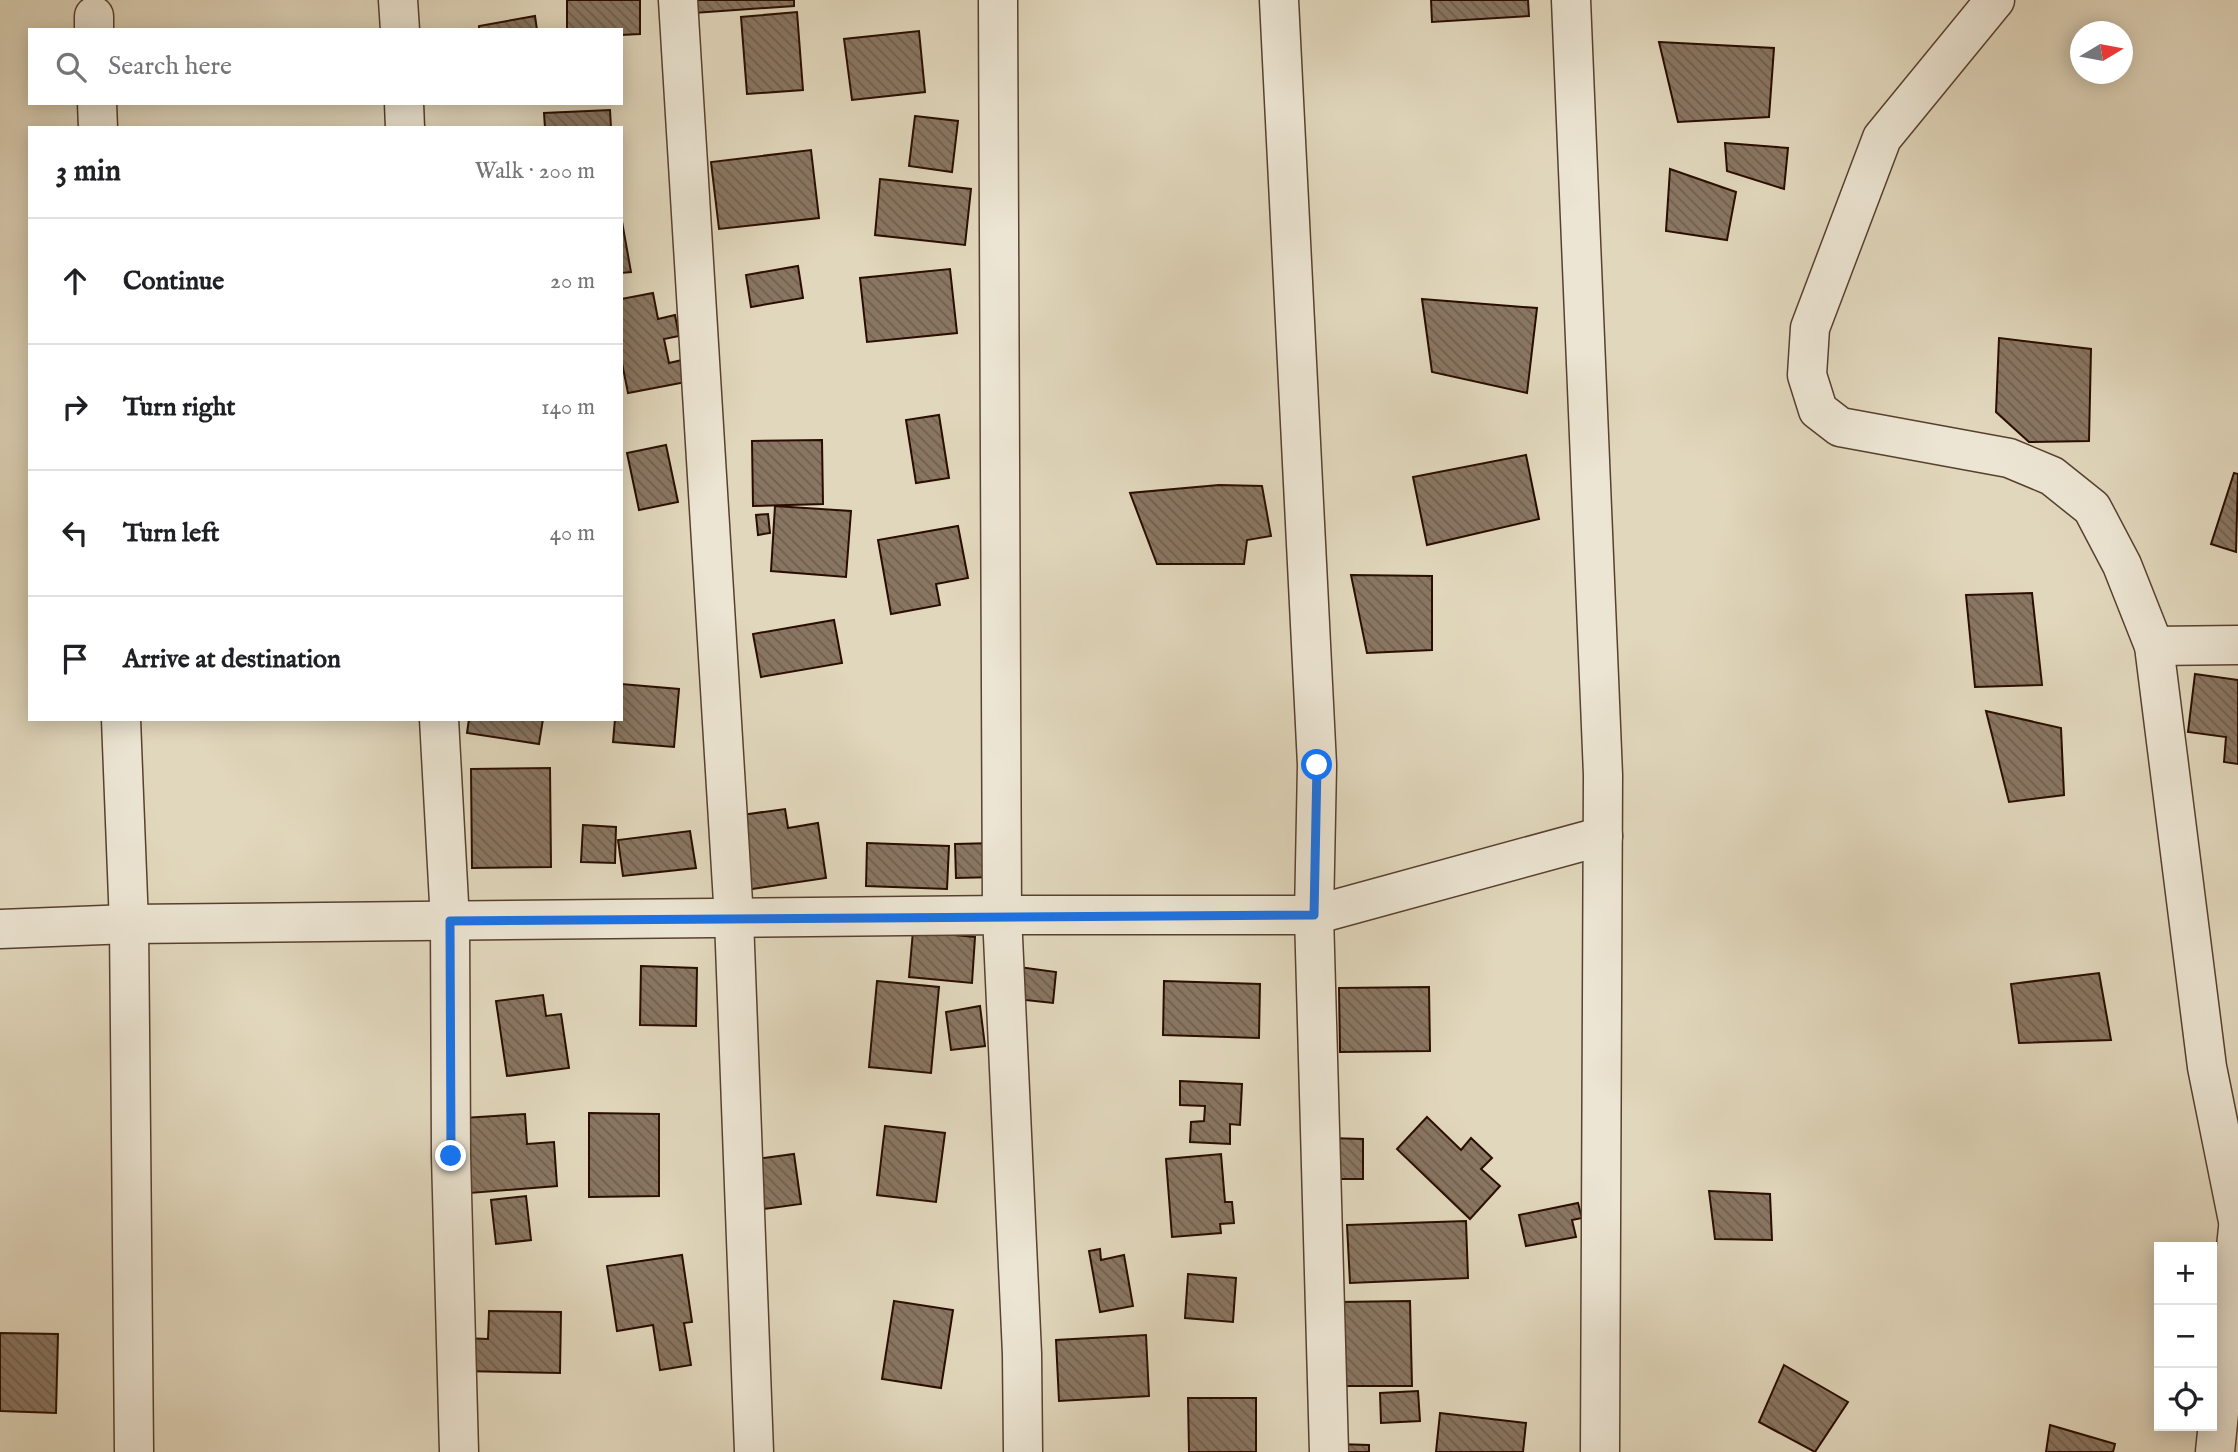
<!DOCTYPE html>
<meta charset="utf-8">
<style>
:root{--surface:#fff;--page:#f2f2f2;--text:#202124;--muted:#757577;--line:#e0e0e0}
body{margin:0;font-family:"IM FELL English",serif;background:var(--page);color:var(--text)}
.controls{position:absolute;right:21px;bottom:21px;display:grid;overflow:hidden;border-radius:0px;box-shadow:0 4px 18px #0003}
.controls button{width:63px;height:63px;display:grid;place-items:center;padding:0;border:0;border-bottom:2px solid var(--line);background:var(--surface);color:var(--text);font:35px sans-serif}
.compass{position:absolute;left:2070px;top:21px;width:63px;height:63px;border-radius:50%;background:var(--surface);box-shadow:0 4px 18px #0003;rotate:80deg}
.stop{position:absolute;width:21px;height:21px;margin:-16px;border:5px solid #1a73e8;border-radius:50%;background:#fff}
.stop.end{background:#1a73e8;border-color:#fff;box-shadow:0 2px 7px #0008}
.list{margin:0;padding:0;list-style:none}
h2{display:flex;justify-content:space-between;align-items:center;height:91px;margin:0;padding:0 28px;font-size:30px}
h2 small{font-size:23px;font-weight:400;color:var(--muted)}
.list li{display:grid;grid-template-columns:46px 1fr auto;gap:21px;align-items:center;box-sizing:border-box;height:126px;padding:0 28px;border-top:2px solid var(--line)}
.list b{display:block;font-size:26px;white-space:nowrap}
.list em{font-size:23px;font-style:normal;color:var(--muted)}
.icon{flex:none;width:38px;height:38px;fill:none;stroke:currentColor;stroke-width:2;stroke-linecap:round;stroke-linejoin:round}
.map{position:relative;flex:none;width:2238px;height:1452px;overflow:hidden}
.search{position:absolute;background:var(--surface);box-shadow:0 4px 18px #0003;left:28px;top:28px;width:595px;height:77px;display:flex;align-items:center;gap:18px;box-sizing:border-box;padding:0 24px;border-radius:0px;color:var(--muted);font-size:26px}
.panel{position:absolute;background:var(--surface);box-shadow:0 4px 18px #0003;left:28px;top:126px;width:595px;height:595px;border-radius:0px}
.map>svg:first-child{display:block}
.building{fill:url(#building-back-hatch);stroke:#2a0d00;stroke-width:2}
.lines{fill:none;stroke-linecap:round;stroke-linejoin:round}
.minor-casing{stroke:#58402f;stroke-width:41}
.minor{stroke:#ece5d3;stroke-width:38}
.route{stroke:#1a73e8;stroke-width:9}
</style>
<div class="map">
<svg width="2238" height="1452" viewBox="0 0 2238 1452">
<defs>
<pattern id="building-back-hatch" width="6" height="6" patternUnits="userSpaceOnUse" patternTransform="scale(1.75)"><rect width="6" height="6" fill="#897662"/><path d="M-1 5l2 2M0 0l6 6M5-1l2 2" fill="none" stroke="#705f4e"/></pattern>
</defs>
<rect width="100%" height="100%" fill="#e1d7bc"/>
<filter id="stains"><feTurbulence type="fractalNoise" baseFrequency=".00286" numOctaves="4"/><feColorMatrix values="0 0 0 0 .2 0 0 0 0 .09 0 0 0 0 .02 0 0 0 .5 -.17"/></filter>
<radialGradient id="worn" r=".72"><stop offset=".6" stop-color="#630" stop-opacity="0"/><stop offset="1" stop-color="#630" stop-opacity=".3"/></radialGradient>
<!-- building -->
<g class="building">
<path d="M567,0H640V34L621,35V30H567Z"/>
<path d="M693,0H794V6L694,13Z"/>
<path d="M1431,0H1528L1529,16L1432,22Z"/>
<path d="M797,12L803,90L747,94L741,17Z"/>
<path d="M535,16L537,30H479V26Z"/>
<path d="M919,31L925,92L852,100L844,39Z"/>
<path d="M1659,42L1774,48L1769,117L1678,122Z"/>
<path d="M610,110L611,128H545L544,113Z"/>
<path d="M915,116L958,121L952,172L909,166Z"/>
<path d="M1725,143L1788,148L1784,189L1727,171Z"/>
<path d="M811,150L819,218L719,229L711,162Z"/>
<path d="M1670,169L1736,192L1727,240L1666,231Z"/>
<path d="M880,179L971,189L965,245L875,235Z"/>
<path d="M621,216L631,272L621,273Z"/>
<path d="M798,266L803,298L751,307L746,275Z"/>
<path d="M950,269L957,333L867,342L860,278Z"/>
<path d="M653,293L658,319L675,315L679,336L664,339L669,363L682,360L686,382L628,393L621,358V299Z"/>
<path d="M1422,299L1537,308L1527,393L1432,372Z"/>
<path d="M1999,338L2091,349L2089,441L2029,442L1996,412Z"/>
<path d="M939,415L949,478L916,483L906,420Z"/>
<path d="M822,440L823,504L753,506L752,441Z"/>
<path d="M666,445L678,502L639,510L627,453Z"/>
<path d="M1526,455L1539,519L1427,545L1413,477Z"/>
<path d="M2234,473L2238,474L2236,552L2211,544Z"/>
<path d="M1219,485L1262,486L1271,536L1247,540L1244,564H1157L1130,493Z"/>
<path d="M775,506L851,511L846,577L771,571Z"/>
<path d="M768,514L770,533L758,535L756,515Z"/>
<path d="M958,526L968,578L936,584L940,605L891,614L878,540Z"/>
<path d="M1351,575L1432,576V650L1367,653Z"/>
<path d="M2032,593L2042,685L1975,687L1966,595Z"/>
<path d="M834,620L842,663L761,677L753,634Z"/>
<path d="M2195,674L2238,680V764L2224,762L2226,737L2188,732Z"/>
<path d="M621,684L679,689L674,747L613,742L615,719H621Z"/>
<path d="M1986,711L2061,728L2064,795L2009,802Z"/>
<path d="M469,719H543L539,744L467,733Z"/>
<path d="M550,768L551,867L472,868L471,769Z"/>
<path d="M785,809L788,828L818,823L826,878L745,890L734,816Z"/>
<path d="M583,825L616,827L615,863L581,862Z"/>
<path d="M690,831L696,868L623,876L618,840Z"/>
<path d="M867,843L949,846L947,889L866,886Z"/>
<path d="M995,843L996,877L956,878L955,844Z"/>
<path d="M913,931L975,937L972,983L909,977Z"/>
<path d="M641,966L697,968L696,1026L640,1025Z"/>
<path d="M1019,967L1056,972L1053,1003L1016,999Z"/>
<path d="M2099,973L2111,1040L2019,1043L2011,984Z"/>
<path d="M877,981L939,987L931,1073L869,1067Z"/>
<path d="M1164,981L1260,984L1259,1038L1163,1035Z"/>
<path d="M1429,987L1430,1051L1340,1052L1339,988Z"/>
<path d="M543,995L546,1016L561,1014L569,1068L507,1076L496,1001Z"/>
<path d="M980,1006L985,1046L951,1050L946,1012Z"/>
<path d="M1180,1081L1242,1084L1240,1125L1230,1124V1144L1190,1142L1191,1122L1204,1121L1205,1106L1180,1105Z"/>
<path d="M589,1113L659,1114V1196L589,1197Z"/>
<path d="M525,1114L527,1144L554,1142L557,1186L470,1193L464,1118Z"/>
<path d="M1427,1117L1461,1150L1471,1138L1492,1158L1481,1169L1500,1186L1470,1219L1397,1149Z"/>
<path d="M885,1126L945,1133L936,1202L877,1195Z"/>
<path d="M1329,1138L1363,1139V1179H1329Z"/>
<path d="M794,1154L801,1204L757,1210L750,1160Z"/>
<path d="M1221,1154L1225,1202H1232L1234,1223L1220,1224L1221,1233L1172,1237L1166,1159Z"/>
<path d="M1709,1191L1770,1194L1772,1240L1715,1239Z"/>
<path d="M526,1196L531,1240L496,1244L491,1200Z"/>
<path d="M1578,1203L1582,1218L1572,1220L1576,1237L1526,1246L1519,1215Z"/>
<path d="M1466,1221L1468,1278L1350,1283L1347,1225Z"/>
<path d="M1100,1249L1101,1260L1124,1255L1133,1306L1100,1312L1089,1251Z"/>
<path d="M682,1255L692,1322L684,1323L691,1365L660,1370L653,1325L617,1331L607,1266Z"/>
<path d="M1188,1274L1236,1278L1233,1322L1185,1318Z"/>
<path d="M894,1301L953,1310L941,1388L882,1379Z"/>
<path d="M1410,1301L1412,1386H1339L1337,1302Z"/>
<path d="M489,1311L561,1312L560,1373L462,1371L463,1338L488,1339Z"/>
<path d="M0,1333L58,1334L56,1413L0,1411Z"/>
<path d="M1146,1335L1149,1396L1059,1401L1056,1340Z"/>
<path d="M1784,1365L1848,1402L1815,1452L1759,1422Z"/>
<path d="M1418,1391L1420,1421L1381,1423L1380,1393Z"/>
<path d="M1188,1398H1256V1452H1189Z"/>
<path d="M1440,1413L1526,1423L1523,1452H1436Z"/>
<path d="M2050,1425L2115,1444L2113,1452H2046Z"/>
<path d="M1337,1444L1369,1445V1452H1337Z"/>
</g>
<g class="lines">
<!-- minor casing -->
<g class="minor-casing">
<g id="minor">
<path d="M398,0L400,30"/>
<path d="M678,0L734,919L754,1452"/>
<path d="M998,0L1002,915L1022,1354L1023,1452"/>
<path d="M1279,0L1317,765L1314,915L1329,1452"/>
<path d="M1571,0L1603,775L1600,1452"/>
<path d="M1995,0L1882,138L1810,328L1807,375L1818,410L1840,427L2009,458L2052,476L2092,508L2122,565L2154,646L2207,1067L2238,1221"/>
<path d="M94,16V30"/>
<path d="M97,103L98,128"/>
<path d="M404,103L405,128"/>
<path d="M2154,646L2238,645"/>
<path d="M121,719L129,924L134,1452"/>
<path d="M439,719L450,921L451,1156L459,1452"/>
<path d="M0,929L129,924L1002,915H1314L1603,836"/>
<path d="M2215,1452L2238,1228"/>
</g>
</g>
<!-- minor -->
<use href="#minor" class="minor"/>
</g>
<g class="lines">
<!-- route -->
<path class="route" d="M451,1156L450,921L1314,915L1317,765"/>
</g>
<rect width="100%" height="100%" filter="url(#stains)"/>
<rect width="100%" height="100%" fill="url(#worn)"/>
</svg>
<div class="controls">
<button>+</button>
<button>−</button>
<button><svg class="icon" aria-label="locate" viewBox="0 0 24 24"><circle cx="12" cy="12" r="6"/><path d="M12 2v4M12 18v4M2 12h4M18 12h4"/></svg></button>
</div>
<svg class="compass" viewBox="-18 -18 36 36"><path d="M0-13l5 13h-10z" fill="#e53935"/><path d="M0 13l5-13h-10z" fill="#757577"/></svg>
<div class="stop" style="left:1317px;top:765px"></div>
<div class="stop end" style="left:451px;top:1156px"></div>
<div class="search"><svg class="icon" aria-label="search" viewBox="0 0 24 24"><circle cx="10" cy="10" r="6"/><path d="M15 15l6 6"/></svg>Search here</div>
<section class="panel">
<h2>3 min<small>Walk · 200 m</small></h2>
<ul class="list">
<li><svg class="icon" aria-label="ahead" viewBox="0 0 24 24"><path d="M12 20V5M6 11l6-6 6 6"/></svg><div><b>Continue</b></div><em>20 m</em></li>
<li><svg class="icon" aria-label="right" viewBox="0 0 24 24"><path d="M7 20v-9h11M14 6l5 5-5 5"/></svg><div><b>Turn right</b></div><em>140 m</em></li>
<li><svg class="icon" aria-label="left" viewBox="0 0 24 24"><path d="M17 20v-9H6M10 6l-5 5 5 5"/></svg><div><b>Turn left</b></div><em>40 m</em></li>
<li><svg class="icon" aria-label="arrive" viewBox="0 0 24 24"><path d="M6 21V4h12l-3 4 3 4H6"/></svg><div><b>Arrive at destination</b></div></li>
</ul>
</section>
</div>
